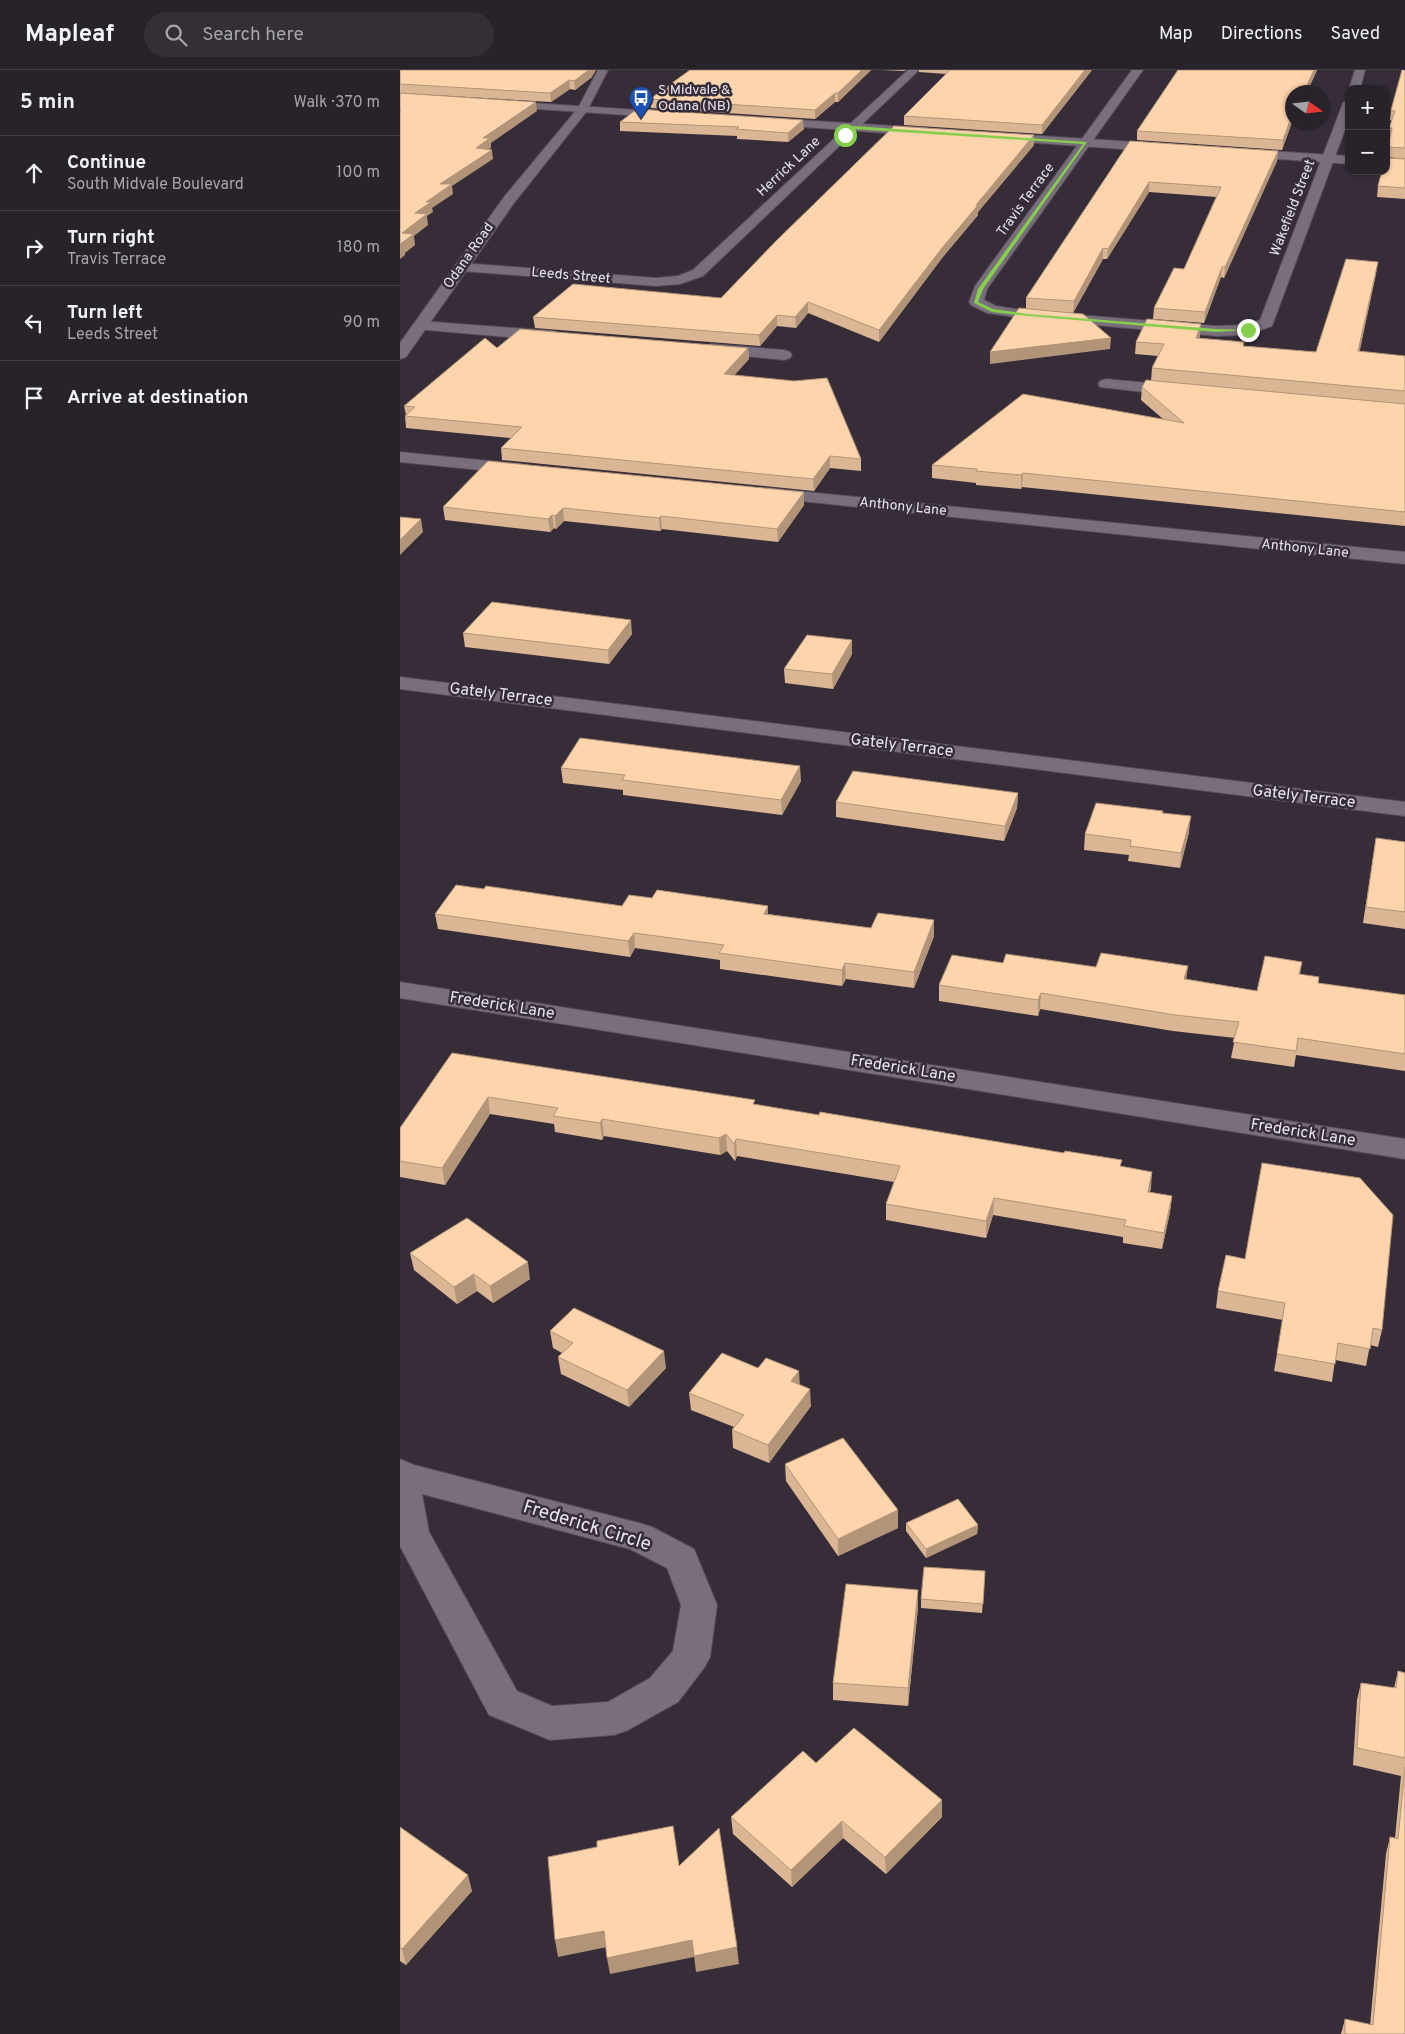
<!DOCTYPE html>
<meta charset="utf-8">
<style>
:root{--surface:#28222b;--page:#342f37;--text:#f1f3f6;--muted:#a5a4a9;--line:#443f47}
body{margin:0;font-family:Overpass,sans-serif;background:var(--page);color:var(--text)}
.controls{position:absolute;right:15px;top:15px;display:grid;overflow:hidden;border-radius:10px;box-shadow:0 1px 4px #0004}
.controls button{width:45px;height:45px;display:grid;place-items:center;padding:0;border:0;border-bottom:1px solid var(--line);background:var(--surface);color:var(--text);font:25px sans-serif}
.compass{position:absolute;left:885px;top:15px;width:45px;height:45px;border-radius:50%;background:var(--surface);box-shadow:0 1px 4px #0004;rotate:104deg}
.stop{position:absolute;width:15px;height:15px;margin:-11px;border:4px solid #85cf4d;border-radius:50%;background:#fff}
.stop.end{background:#85cf4d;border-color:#fff;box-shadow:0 1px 5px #0008}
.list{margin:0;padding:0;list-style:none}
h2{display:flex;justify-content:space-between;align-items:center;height:65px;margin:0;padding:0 20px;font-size:21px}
h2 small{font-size:16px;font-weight:400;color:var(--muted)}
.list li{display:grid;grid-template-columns:32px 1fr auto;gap:15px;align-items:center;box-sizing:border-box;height:75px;padding:0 20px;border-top:1px solid var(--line)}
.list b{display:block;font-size:19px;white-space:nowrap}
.list p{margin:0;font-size:16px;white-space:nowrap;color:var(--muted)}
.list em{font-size:16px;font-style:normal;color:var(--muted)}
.icon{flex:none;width:28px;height:28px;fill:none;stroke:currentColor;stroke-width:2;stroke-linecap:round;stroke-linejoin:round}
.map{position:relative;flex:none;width:1005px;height:1964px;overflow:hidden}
header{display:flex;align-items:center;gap:30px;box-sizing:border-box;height:70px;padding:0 25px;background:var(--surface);border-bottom:1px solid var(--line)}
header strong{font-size:24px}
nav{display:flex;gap:28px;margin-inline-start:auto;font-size:18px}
.search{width:350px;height:45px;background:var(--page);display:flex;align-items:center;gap:12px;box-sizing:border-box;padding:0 18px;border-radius:28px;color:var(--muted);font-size:19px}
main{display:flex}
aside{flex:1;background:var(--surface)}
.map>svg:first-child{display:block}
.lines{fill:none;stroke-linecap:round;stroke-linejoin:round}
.minor-casing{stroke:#534b55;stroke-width:2}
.tertiary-casing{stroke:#534b55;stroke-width:2}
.secondary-casing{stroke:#534b55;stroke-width:2}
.minor{fill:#796e7c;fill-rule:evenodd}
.tertiary{fill:#796e7c;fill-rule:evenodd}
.secondary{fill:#796e7c;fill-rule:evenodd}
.wall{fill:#dab694}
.shaded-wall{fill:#b29478}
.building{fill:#fed4ac;stroke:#b29478}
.route{fill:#85cf4d}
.labels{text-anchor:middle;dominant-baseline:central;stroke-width:5;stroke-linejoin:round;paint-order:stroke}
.far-poi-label{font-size:14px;fill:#ebe5ed;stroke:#362d39;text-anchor:start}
.far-street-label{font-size:14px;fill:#ebe5ed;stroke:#362d39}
.street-label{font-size:16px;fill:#ebe5ed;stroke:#362d39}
.near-street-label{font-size:19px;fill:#ebe5ed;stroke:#362d39}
</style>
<header>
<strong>Mapleaf</strong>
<div class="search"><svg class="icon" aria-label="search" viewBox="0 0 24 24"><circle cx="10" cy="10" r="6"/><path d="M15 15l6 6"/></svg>Search here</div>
<nav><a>Map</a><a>Directions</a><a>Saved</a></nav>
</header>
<main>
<aside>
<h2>5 min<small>Walk · 370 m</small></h2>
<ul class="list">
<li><svg class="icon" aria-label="ahead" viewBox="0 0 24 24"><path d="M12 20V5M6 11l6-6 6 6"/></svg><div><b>Continue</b><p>South Midvale Boulevard</p></div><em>100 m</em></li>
<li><svg class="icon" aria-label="right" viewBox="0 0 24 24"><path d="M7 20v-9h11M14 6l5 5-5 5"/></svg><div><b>Turn right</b><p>Travis Terrace</p></div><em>180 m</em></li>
<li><svg class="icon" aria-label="left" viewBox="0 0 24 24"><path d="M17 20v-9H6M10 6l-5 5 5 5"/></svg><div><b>Turn left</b><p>Leeds Street</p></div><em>90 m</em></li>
<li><svg class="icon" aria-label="arrive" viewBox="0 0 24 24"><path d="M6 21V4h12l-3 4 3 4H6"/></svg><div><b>Arrive at destination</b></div></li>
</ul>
</aside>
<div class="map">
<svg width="1005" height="1964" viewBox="0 0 1005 1964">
<rect width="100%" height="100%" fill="#362d39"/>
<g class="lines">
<!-- minor casing -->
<g class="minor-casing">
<g id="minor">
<path d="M508,0H519L303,206L280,214L256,216L61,201L56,200L54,197L56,194L61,193L256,208L278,206L293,200Z"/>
<path d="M732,0H743L587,219L584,230L596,236L628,241L816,256L846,255L860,250L943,33L949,30V49L872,256L848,265L816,266L628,249L587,243L571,235L569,232L575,216Z"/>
<path d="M955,0H965L960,19H949Z"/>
<path d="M20,251L154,261L159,263L162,266L159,269L154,271L15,259L12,256L15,253Z"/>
<path d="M311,274L384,280L390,282L392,285L390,288L384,290L305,282L303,279L305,276Z"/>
<path d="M706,309L779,316L785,318L787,321L785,324L779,326L700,317L698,314L700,311Z"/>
<path d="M0,382L121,394L127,395L130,399L127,403L121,404L0,392Z"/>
<path d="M367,418L1005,482V494L361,427L358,423L361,419Z"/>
<path d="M0,607L1005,732V746L0,619Z"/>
<path d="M0,912L1005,1069V1089L0,928Z"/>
<path d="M0,1389L14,1395L239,1453L252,1457L294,1479L317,1535L310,1587L304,1598L278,1632L228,1660L214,1665L150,1670L89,1645L0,1476ZM22,1424L230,1479L267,1498L281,1535L273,1581L250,1608L208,1632L152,1636L117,1621L29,1462Z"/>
</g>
</g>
<!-- tertiary casing -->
<g class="tertiary-casing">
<path id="tertiary" d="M198,0H208L187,41L114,133L6,287L0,289V273L104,127L178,38Z"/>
</g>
<!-- secondary casing -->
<g class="secondary-casing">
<g id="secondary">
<path d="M99,31L270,42L276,45L270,48L95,36L93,34L95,32Z"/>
<path d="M366,48L527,58L533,62L527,66L362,54L360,52Z"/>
<path d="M598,63L764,74L770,78L764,82L594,70L592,67Z"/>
<path d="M840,79L949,86V94L836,86L834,83L836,80Z"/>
</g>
</g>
<!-- minor -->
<use href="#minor" class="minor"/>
<!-- tertiary -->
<use href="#tertiary" class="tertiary"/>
<!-- secondary -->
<use href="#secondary" class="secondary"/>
</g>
<!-- wall -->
<g class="wall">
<path d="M0,0L192,7L175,20L170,19L151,32L0,23Z"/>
<path d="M290,0H471L438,32H435L415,49L251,38L250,29Z"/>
<path d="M481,0H506L504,1Z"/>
<path d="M519,0H692L642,64L504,55V46L546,4L519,2Z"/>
<path d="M778,0H917L907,22H892V52L882,80L737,70V61Z"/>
<path d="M1005,0V89L986,87L987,88L1005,89V129L977,127L978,116L986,87L990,68H988L989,58L992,51L990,50L991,40Z"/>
<path d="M220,52L404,59L388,72L337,69V66L220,61Z"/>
<path d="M730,71L878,81L877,91L824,208L821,207L804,253L753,249L754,238L784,199L816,127L749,122L707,189H703L673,243L626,239V228Z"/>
<path d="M634,75L578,142V145L542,188L479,272L408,243L396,258L377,256L360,276L135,258L133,247L321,228Z"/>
<path d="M976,204L959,282L1005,286V456L622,417L621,419L576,415V413L532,408V395L763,349L741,330L742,317L751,311L752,298L758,286L735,284L736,272L800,266L799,268L844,272V276L916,282Z"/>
<path d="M97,278H348L349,289L334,305L461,389V401L430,398L414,421L102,390L101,378L111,368L6,358L5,346L6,345L4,336Z"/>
<path d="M404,422V435L378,472L262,459L260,461L164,451L156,459L154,458L150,462L45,450L43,437Z"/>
<path d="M63,563L232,564L209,594L65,577Z"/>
<path d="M452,584L433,619L385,613L384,599Z"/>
<path d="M161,698L401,711L382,745L223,725V720L163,713Z"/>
<path d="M618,723L617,738L604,771L436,747V732Z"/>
<path d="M763,743L789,762L780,798L728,791L729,785L684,780L685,764Z"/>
<path d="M976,768L1005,772V859L963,853Z"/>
<path d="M252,828L368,836V844L471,858L534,850V866L514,918L446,909L442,916L320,899V890L235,878L230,887L38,859L35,844L222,836Z"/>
<path d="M902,892L900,904L918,913L1005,925V1001L896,985L894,997L831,988L835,968L773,961L640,939L638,946L539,931V915L603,893L696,897L787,909L857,921Z"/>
<path d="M52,983L721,1097L751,1118L750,1122L772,1126L770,1142L762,1179L723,1173V1167L593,1145L586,1168L486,1150V1134L494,1112L337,1086L335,1091L327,1081L320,1085L204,1066L202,1070L155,1062L154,1054L90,1044L45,1115L0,1107V1058Z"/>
<path d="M10,1183L130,1209L93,1233L77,1221L57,1234L14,1200Z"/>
<path d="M845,1189L982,1260L978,1277L970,1275L966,1296L935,1290L932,1312L874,1301L883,1250L816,1238L818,1221Z"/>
<path d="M150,1261L266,1298L229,1337L161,1304L158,1287L162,1283L153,1278Z"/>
<path d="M399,1314L411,1336L369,1393L333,1378L332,1360L334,1357L291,1340L289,1323Z"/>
<path d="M385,1394L498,1458L438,1486L386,1411Z"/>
<path d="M506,1453L578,1455L577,1464L526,1488L506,1461Z"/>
<path d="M585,1501L582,1543L521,1538V1529Z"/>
<path d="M518,1520V1537L508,1636L433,1630V1613Z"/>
<path d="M998,1601L1005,1603V1964H941L945,1949L970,1955L986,1784L990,1767L995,1768L1001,1706L953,1695L957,1630L961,1613L994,1618Z"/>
<path d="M416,1693L542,1747L486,1804L443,1768L392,1817L333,1764L331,1747Z"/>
<path d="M0,1757L72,1821L6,1895L0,1891Z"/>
</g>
<!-- shaded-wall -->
<g class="shaded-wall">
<path d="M189,0H196L192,7L175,20L174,11Z"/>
<path d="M462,0H471L438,32V23Z"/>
<path d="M685,0H692L642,64V55Z"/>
<path d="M914,0H917L907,22H904Z"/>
<path d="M169,10L170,19L151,32L150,23Z"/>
<path d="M435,23V32L415,49V40Z"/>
<path d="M136,32L137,41L91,73V78L77,88L76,78L83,68Z"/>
<path d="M892,45V52L882,80L883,70Z"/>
<path d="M403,50L404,59L388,72V63Z"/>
<path d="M634,65V75L578,142V145L542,188L479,272V260L542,178L576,135Z"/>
<path d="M92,80L93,89L52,116L53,124L32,138L33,142L27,146L28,155L14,166L15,175L5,183V185L0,189V174L2,163L15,143L40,114Z"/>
<path d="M878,81L877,91L824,208L825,197Z"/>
<path d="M749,112V122L707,189L708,179Z"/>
<path d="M703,178V189L673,243L674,231Z"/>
<path d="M978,192L976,204L957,294L958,281Z"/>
<path d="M822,197L821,207L804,253L805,242Z"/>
<path d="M408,232V243L396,258L395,247Z"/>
<path d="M377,245V256L360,276L359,265Z"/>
<path d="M801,254L800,266L795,280L796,268Z"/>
<path d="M711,268L710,279L590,294V282Z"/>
<path d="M348,278L349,289L325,316L324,304Z"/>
<path d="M430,386V398L414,421L413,409Z"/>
<path d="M623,403L622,417L621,419V405Z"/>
<path d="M404,422V435L378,472L377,459Z"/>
<path d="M163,438L164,451L156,459L155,446Z"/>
<path d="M152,445L154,458L150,462L148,449Z"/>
<path d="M261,446L262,459L260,461L259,448Z"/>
<path d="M21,449L23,462L0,485V470Z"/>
<path d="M231,550L232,564L209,594L208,580Z"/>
<path d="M452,570V584L433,619L432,604Z"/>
<path d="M400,696L401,711L382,745L381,730Z"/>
<path d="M618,723L617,738L604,771L605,756Z"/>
<path d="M791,746L789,762L780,798L781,783Z"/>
<path d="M368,836V851L364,844Z"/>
<path d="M534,850V866L514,918V902Z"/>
<path d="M234,863L235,878L230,887L228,871Z"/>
<path d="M445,893L446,909L442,916V900Z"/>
<path d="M788,896L786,912L784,909Z"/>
<path d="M641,923L640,939L638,946V930Z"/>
<path d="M88,1027L90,1044L45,1115L42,1098Z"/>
<path d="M202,1049L204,1066L202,1070L200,1053Z"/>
<path d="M326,1064L327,1081L320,1085L319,1068Z"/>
<path d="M336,1069L337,1086L335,1091L334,1074Z"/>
<path d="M752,1102L751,1118L746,1138L748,1122Z"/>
<path d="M772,1126L770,1142L762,1179L764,1163Z"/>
<path d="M594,1128L593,1145L586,1168V1151Z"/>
<path d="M128,1192L130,1209L93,1233L90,1216Z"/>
<path d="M74,1204L77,1221L57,1234L54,1217Z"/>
<path d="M264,1281L266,1298L229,1337L227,1320Z"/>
<path d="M399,1301L400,1318L391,1311Z"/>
<path d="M410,1319L411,1336L369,1393L368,1375Z"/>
<path d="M498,1440V1458L438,1486V1469Z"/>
<path d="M578,1455L577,1464L526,1488V1479Z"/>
<path d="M518,1520V1537L508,1636V1618Z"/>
<path d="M542,1730V1747L486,1804L485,1787Z"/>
<path d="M442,1751L443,1768L392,1817L391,1800Z"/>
<path d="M68,1805L72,1821L6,1895L2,1879Z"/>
<path d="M204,1861L207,1877L158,1887L155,1870Z"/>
<path d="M292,1870L294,1887L210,1904L207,1888Z"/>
<path d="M337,1877L339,1894L296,1902L294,1886Z"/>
</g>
<!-- building -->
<g class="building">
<path d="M0,0H189L174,11L169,10L150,23L0,14Z"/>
<path d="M290,0H462L438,23H435L415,40L250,29Z"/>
<path d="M550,0H685L642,55L504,46Z"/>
<path d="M778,0H914L904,22H892V45L883,70L737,61Z"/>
<path d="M1002,0H1005V78L988,77L992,58H989L995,41L991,40Z"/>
<path d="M0,23L136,32L83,68H90L76,78L92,80L40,114H52L26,132H31L15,143L27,144L2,163L14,164L0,174V41L1,40H0Z"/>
<path d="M237,39L403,50L388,63L336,59L339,57L220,52Z"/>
<path d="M494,56L634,65L576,135H578L542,178L479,260L408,232L395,247L377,245L359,265L133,247L173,214L321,228L376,171Z"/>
<path d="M730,71L878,81L825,197H822L805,242L754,238L774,198L784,199L821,117L749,112L708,179L703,178L674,231L626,228Z"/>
<path d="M986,87L987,88L1005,89V118L978,116L982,101H986Z"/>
<path d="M946,189L978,192L958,281L1005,286V321L752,298L764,274L736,272L747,249L801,254L796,268L844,272L843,276L916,282Z"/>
<path d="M619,238L683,244L711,268L590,282Z"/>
<path d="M120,259L348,278L324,304L394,311L427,308L461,389L430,386L413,409L101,378L122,357L5,346L15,337L4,336L85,268L97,278Z"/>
<path d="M746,310L1005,334V442L623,403L621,405L576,401L577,399L532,395L623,324L784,353L742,317Z"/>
<path d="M88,391L404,422L377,459L261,446L259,448L163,438L155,446L152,445L148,449L43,437Z"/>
<path d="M0,447L21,449L0,470Z"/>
<path d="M92,532L231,550L208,580L63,563Z"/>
<path d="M407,565L452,570L432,604L384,599Z"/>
<path d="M180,668L400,696L381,730L222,710L225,705L161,698Z"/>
<path d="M453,701L618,723L605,756L436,732Z"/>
<path d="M696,733L763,741L762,743L791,746L781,783L730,776L731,770L685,764Z"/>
<path d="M976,768L1005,772V842L966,837Z"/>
<path d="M56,815L84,819L86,816L222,836L229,825L252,828L257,820L368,836L364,844L471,858L478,843L534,850L514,902L445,893L442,900L319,883L324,875L234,863L228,871L35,844Z"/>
<path d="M701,883L788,896L784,909L857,921L865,886L902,892L899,904L919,907L918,913L1005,925V984L898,968L896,981L833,972L839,952L775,945L641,923L638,930L539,915L552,885L603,893L606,884L696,897Z"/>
<path d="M52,983L355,1030L353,1034L419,1045L420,1042L664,1083L665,1081L722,1090L720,1096L752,1102L748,1122L772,1126L764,1163L724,1156L726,1150L594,1128L586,1151L486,1134L500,1096L336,1069L334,1074L326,1064L319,1068L202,1049L200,1053L153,1046L158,1038L88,1027L42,1098L0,1091V1058Z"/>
<path d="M862,1093L960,1108L993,1145L982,1260L973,1258L970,1279L938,1273L935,1294L877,1284L885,1233L818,1221L826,1185L845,1189Z"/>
<path d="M67,1148L128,1192L90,1216L74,1204L54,1217L10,1183Z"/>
<path d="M174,1238L264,1281L227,1320L158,1287L173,1273L150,1261Z"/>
<path d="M322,1283L358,1298L366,1288L399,1301L391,1311L410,1319L368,1375L332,1360L344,1345L289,1323Z"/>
<path d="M443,1368L498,1440L438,1469L385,1394Z"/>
<path d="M558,1429L578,1455L526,1479L506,1453Z"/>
<path d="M524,1497L585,1501L583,1534L521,1529Z"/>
<path d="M446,1514L518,1520L508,1618L433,1613Z"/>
<path d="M998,1601L1005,1603V1688L957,1678L961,1613L996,1618Z"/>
<path d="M454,1658L542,1730L485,1787L442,1751L391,1800L331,1747L403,1681L416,1693Z"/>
<path d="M1005,1697V1964H945V1949L973,1955L990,1767L998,1769Z"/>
<path d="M273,1756L279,1796L319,1758L337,1877L294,1886L292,1870L207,1888L204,1861L155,1870L148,1787L197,1777V1771Z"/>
<path d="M0,1757L68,1805L2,1879L0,1878Z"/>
</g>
<!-- route -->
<path class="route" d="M453,56L687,72L583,219L578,232L593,239L628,244L816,259L850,260L816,262L628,246L592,242L574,233L578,219L683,74L454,59L444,66Z"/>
<!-- icons -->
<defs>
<g id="bus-pin" transform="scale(1.25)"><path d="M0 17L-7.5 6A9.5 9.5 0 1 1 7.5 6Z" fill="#1a4fb4" stroke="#362d39"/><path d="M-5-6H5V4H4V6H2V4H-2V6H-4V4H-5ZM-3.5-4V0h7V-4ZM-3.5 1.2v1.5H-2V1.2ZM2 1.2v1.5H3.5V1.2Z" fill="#fff"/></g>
</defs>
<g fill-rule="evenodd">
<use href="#bus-pin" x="241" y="28"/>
</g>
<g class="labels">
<!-- far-poi labels -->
<g class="far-poi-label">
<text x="258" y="20">S Midvale &amp;<tspan x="258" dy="16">Odana (NB)</tspan></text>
</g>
<!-- far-street labels -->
<g class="far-street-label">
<text transform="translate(389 97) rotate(-43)">Herrick Lane</text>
<text transform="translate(626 130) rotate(-54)">Travis Terrace</text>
<text transform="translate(893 138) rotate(-69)">Wakefield Street</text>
<text transform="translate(69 186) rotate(-55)">Odana Road</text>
<text transform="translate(171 206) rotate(5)">Leeds Street</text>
<text transform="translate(503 437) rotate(6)">Anthony Lane</text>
<text transform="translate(905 479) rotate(6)">Anthony Lane</text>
</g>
<!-- street labels -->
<g class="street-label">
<text transform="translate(101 625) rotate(7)">Gately Terrace</text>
<text transform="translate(502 676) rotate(7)">Gately Terrace</text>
<text transform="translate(904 727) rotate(7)">Gately Terrace</text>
<text transform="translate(102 936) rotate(9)">Frederick Lane</text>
<text transform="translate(503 999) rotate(9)">Frederick Lane</text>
<text transform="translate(903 1063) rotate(9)">Frederick Lane</text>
</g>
<!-- near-street labels -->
<g class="near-street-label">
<text transform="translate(187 1456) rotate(17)">Frederick Circle</text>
</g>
</g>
</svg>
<div class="controls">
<button>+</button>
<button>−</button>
</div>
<svg class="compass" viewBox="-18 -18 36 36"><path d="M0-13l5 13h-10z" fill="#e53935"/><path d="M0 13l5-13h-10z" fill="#a5a4a9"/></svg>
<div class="stop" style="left:445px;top:65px"></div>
<div class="stop end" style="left:848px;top:260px"></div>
</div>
</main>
